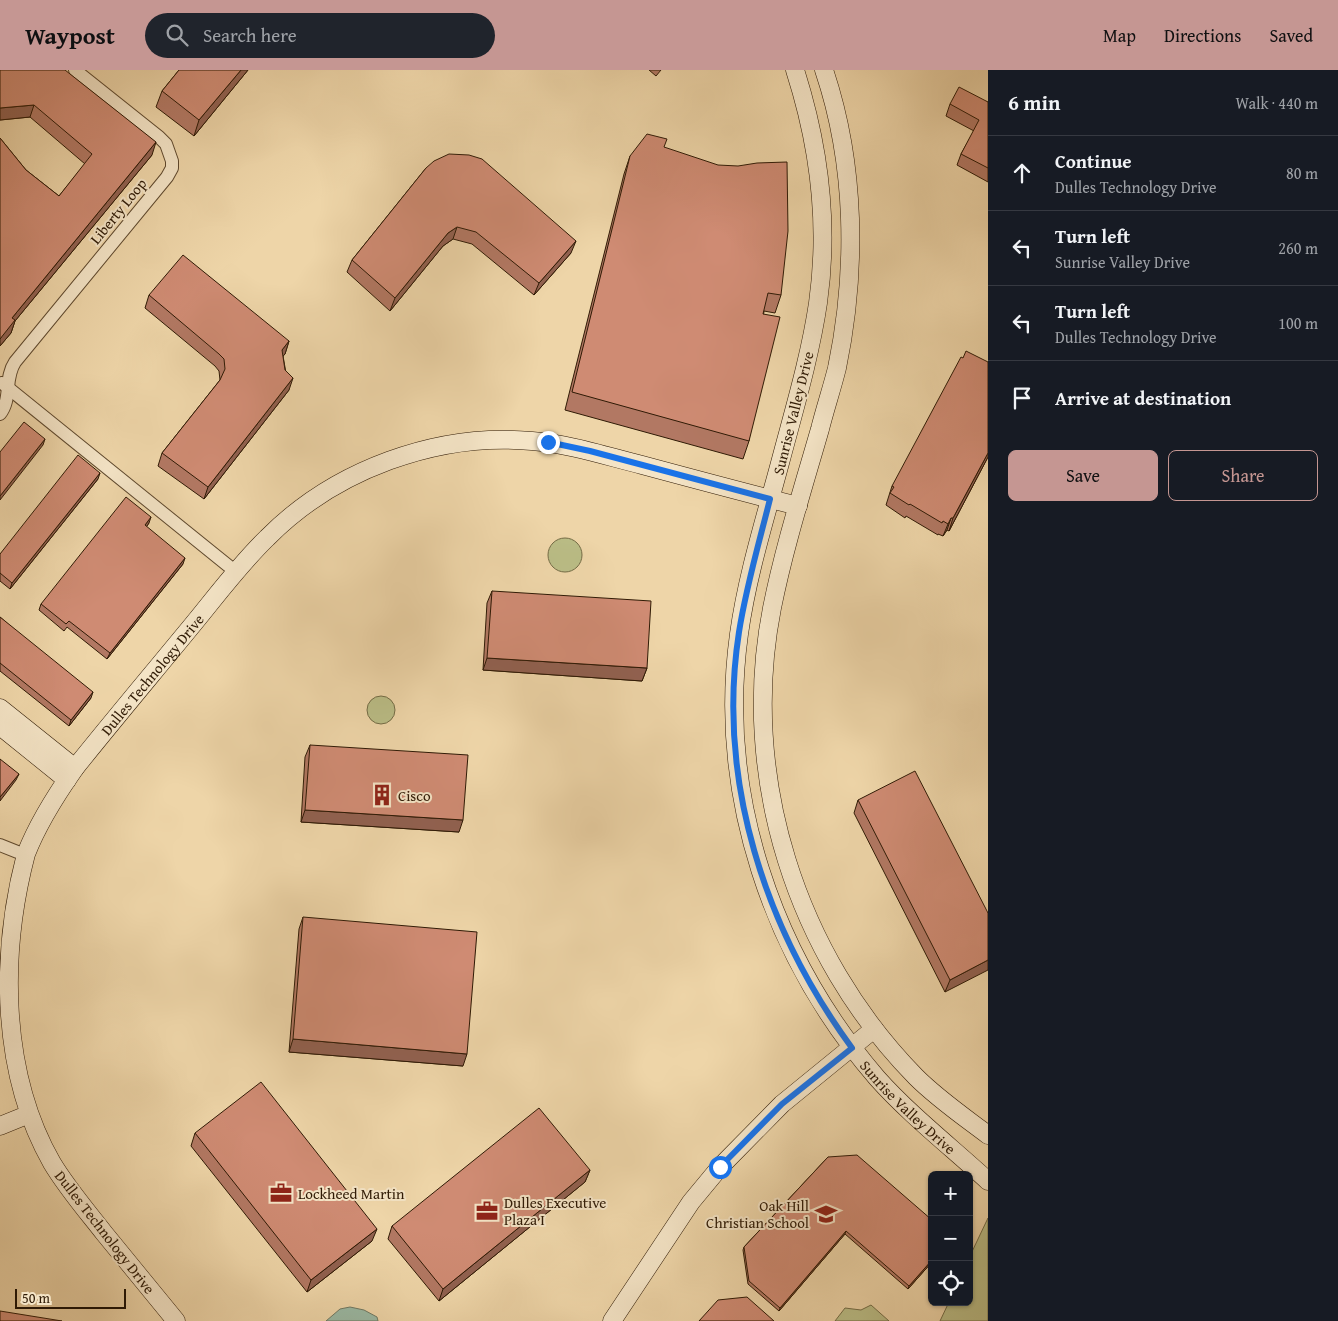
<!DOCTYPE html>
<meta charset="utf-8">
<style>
:root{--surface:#171b24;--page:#20242c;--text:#f1f3f6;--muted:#9ea1a6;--line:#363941;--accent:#c59692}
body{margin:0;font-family:"Gentium Book Plus",serif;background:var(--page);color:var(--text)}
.controls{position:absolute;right:15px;bottom:15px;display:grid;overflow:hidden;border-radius:8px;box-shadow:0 1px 4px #0004}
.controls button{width:45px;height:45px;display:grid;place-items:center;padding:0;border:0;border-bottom:1px solid var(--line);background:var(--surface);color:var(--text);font:25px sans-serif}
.scale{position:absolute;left:15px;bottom:12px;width:111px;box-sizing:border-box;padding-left:5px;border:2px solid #2f1a05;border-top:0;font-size:14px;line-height:18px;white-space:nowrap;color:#2f1a05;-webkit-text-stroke:4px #f4e4c6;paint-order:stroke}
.stop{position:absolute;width:15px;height:15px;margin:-11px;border:4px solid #1a73e8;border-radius:50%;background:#fff}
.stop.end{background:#1a73e8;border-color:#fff;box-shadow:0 1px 5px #0008}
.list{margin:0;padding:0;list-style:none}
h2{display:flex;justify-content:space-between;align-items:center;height:65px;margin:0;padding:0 20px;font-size:21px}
h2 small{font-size:16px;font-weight:400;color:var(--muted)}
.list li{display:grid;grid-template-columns:32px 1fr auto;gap:15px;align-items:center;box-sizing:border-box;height:75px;padding:0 20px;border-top:1px solid var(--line)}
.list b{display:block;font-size:19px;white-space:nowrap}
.list p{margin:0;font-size:16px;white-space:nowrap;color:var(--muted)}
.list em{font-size:16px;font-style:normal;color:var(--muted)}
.actions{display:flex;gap:10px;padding:15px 20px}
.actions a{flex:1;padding:11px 0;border:1px solid var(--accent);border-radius:8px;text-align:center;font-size:18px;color:var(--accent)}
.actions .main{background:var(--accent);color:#111}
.icon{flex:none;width:28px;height:28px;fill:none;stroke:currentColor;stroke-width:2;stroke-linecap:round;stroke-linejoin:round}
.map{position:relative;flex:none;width:988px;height:1251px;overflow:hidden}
header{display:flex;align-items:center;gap:30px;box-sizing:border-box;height:70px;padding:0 25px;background:var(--accent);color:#111}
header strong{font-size:24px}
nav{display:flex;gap:28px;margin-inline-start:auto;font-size:18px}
.search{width:350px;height:45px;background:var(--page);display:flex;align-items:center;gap:12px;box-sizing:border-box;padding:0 18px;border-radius:28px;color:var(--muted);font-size:19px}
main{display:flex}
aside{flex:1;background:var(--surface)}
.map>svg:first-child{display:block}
.green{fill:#babd86;stroke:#746c46}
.water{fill:#9ab9a4;stroke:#6f7964}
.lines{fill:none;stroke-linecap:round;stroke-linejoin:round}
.street-casing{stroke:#5f492e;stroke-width:14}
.secondary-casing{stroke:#2f1a05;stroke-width:19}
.street{stroke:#f4e4c6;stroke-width:12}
.secondary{stroke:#f4e4c6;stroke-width:18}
.wall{fill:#b27863;stroke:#2f1a05}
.shaded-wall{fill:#916150;stroke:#2f1a05}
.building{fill:#cf8b73;stroke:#2f1a05}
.route{stroke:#1a73e8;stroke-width:6}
.labels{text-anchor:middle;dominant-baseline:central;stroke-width:4;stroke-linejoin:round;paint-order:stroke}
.street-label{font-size:15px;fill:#2f1a05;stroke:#f4e4c6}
.poi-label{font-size:15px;fill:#2f1a05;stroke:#f4e4c6;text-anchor:start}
</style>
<header>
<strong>Waypost</strong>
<div class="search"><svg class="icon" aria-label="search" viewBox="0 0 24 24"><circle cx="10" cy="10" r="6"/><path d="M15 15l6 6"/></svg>Search here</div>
<nav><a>Map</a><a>Directions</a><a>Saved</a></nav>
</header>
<main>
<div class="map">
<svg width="988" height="1251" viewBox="0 0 988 1251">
<rect width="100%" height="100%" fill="#eed5a8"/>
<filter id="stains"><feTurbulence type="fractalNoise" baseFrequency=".004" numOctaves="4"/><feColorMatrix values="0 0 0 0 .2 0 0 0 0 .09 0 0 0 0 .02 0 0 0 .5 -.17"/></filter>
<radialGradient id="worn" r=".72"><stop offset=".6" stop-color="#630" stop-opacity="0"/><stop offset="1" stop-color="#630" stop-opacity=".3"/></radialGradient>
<!-- green -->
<g class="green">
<circle cx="565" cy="485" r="17"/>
<circle cx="381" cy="640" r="14"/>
<path d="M988,1148V1251H940L949,1232H969V1188Z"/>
<path d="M871,1235L889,1251H835L845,1238L861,1240Z"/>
</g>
<!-- water -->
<path class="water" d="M350,1237L364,1240L377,1247L378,1251H326L340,1239Z"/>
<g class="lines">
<!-- street casing -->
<g class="street-casing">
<g id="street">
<path d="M2,313L236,502"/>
<path d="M0,344C12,329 4,308 15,292L167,107L172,98V91L166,74L159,67L75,0"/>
<path d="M0,775L25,785"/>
</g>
</g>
<!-- secondary casing -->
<g class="secondary-casing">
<g id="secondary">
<path id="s1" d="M795,0C819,75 829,155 818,233C810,287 794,340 780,393C765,449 747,506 739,564C717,724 772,886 877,1008C910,1045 951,1077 988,1111"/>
<path d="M824,0C856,95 857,201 837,298C832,318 825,339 820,359C803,418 784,478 772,538C739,706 796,885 916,1007C938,1029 963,1046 988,1065"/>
<path d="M0,638L75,698"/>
<path d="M0,656L67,710"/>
<path d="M0,1056L27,1045"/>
<path id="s2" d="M176,1251C152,1222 128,1192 104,1163C86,1140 67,1118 52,1093C0,1002 0,883 26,784C38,753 56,725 75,698C111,653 148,609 185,564C212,532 237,497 267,468C334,400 437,362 532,371C570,374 606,386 642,395C694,409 746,423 798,436"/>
<path d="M612,1251L691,1132L720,1097L782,1034L874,959"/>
</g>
</g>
<!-- street -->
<use href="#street" class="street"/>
<!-- secondary -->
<use href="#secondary" class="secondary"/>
</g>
<!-- wall -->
<g class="wall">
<path d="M0,0L152,85L15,251L11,263L0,276V68L26,100L59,126L85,94L30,47L0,50Z"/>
<path d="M179,0H248L194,66L156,37L162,21Z"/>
<path d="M649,0H661L656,6Z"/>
<path d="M988,32V112L957,95L961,84L974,61L946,46L950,34Z"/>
<path d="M664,77L781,225L775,243L764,241L749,371L743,389L565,340L624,104L630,86Z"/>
<path d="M426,98L571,183L534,225L472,174L453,169L443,176L390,241L347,202L352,190Z"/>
<path d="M149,225L289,271L285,284L283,286L289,320L204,429L158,396L162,383L220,310L219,301L215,296L145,238Z"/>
<path d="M988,387L949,461L947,460L943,466L938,464V465L906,446L905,448L886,435L892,416Z"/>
<path d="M98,409L10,519L0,511V484Z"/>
<path d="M149,453L146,457L183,494L107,589L67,557L64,561L39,540L41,534Z"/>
<path d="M492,521L647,598L642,611L483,600L487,533Z"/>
<path d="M0,547L91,628L69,656L0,601Z"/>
<path d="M310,675L459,762L301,752L305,687Z"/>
<path d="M858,730L988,843L945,922L854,743Z"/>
<path d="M303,847L463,996L289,982L299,859Z"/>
<path d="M195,1063L372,1171L307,1222L191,1076Z"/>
<path d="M828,1087L932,1150V1192L908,1219L845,1164L779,1241L748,1214L743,1180L744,1177Z"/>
<path d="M590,1100L585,1112L439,1231L388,1169L392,1156Z"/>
</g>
<!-- shaded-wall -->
<g class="shaded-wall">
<path d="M241,0H248L194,66L199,50Z"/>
<path d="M34,35L30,47L0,50V38Z"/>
<path d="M156,72L152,85L15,251L11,263L0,276V269L12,248Z"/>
<path d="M457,157L453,169L443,176L390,241L395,228L448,163Z"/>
<path d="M576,171L571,183L534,225L539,213Z"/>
<path d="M289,271L285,284L278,292L282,280Z"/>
<path d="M293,308L289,320L204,429L208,417Z"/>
<path d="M45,369L43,375L0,430V426Z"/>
<path d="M988,383V387L949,461L953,448Z"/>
<path d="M100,403L98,409L10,519L12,513Z"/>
<path d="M151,447L149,453L143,462L145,455Z"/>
<path d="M951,448L947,460L943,466L948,454Z"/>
<path d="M185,488L183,494L107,589L110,583Z"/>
<path d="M487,588L647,598L642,611L483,600Z"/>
<path d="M93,622L91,628L69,656L71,650Z"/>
<path d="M19,704L16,710L0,731V727Z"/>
<path d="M305,740L463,750L459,762L301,752Z"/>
<path d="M988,890V900L945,922L950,910Z"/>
<path d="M293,969L467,984L463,996L289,982Z"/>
<path d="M590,1100L585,1112L439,1231L443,1219Z"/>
<path d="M377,1159L372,1171L307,1222L311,1210Z"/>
<path d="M846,1161L845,1164L779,1241L780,1238Z"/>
<path d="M932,1190V1192L908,1219L909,1216Z"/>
</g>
<!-- building -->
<g class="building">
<path d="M0,0H65L156,72L12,248L15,250L0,269V68L26,100L59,126L92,84L34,35L0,38Z"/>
<path d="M179,0H241L199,50L162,21Z"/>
<path d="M959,17L988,32V98L961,84L979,50L950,34Z"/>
<path d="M647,64L667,69L664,77L718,95L738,96L757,93L787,92L788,161L781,225L768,223L763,244L780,247L749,371L572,322L630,86Z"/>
<path d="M449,84L469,85L482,89L576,171L539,213L476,162L457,157L448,163L395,228L352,190L426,98L434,91Z"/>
<path d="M183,185L289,271L282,280L285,300L293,308L208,417L162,383L220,310L225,299L224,289L219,284L149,225Z"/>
<path d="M966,281L988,292V383L953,448H951L948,454L943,451L942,453L910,434L909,435L890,423L894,417L892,416L961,287L963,288Z"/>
<path d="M24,352L45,369L0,426V382Z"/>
<path d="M78,385L100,403L12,513L0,503V484Z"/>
<path d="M126,427L151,447L145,455L185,488L110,583L69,551L66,554L41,534Z"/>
<path d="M492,521L651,531L647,598L487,588Z"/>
<path d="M0,547L93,622L71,650L0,593Z"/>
<path d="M310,675L468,685L463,750L305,740Z"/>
<path d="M0,689L19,704L0,727Z"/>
<path d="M915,701L988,843V890L950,910L858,730Z"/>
<path d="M303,847L477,862L467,984L293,969Z"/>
<path d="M261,1012L377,1159L311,1210L195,1063Z"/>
<path d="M539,1038L590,1100L443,1219L392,1156Z"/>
<path d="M857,1085L932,1150V1190L909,1216L846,1161L780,1238L749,1211L744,1177L828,1087Z"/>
<path d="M747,1227L774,1251H699L718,1230Z"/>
<path d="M0,1241L62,1251H0Z"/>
</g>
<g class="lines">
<!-- route -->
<path class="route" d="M548,372L590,381L770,429C759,473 746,517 739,562C716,710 765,859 852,978L782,1034L720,1097"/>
</g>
<!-- icons -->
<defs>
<g id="building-bare" transform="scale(1.725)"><path d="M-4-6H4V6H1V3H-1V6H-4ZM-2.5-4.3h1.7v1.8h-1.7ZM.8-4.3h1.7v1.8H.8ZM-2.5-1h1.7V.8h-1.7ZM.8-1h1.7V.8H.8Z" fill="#8f2418" stroke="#f4e4c6" stroke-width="2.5" paint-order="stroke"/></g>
<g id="office-bare" transform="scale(1.725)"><path d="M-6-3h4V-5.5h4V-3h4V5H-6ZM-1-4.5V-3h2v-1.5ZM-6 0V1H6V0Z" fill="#8f2418" stroke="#f4e4c6" stroke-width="2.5" paint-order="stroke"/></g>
<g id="school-bare" transform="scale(1.725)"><path d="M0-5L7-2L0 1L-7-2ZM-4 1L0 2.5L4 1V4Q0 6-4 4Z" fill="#8f2418" stroke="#f4e4c6" stroke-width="2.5" paint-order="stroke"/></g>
</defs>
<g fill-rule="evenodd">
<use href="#building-bare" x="382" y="725"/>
<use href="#office-bare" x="281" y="1123"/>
<use href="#office-bare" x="487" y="1141"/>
<use href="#school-bare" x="826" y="1144"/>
</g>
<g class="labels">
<!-- street labels -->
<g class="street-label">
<text transform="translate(118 141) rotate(-51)">Liberty Loop</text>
<text transform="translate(793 343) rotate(-76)">Sunrise Valley Drive</text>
<text stroke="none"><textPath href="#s2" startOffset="739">Dulles Technology Drive</textPath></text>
<text stroke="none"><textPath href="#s1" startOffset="1098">Sunrise Valley Drive</textPath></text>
<text transform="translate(105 1162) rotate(52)">Dulles Technology Drive</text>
</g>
<!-- poi labels -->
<g class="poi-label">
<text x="398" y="725">Cisco</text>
<text x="298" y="1123">Lockheed Martin</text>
<text x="504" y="1132">Dulles Executive<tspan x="504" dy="17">Plaza I</tspan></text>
<text x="809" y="1135" text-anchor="end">Oak Hill<tspan x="809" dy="17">Christian School</tspan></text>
</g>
</g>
<rect width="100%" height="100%" filter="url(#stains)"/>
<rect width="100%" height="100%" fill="url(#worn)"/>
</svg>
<div class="controls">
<button>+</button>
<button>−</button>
<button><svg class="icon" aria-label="locate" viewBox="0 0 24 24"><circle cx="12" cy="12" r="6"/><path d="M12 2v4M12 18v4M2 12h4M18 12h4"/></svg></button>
</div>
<div class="scale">50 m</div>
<div class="stop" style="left:720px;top:1097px"></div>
<div class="stop end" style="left:548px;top:372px"></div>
</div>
<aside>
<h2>6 min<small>Walk · 440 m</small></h2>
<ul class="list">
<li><svg class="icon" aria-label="ahead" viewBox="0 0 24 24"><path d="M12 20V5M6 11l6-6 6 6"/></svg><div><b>Continue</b><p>Dulles Technology Drive</p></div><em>80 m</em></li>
<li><svg class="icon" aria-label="left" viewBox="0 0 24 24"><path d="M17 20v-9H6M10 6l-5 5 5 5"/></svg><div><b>Turn left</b><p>Sunrise Valley Drive</p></div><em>260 m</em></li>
<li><svg class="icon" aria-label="left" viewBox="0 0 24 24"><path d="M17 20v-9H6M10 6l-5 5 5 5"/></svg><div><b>Turn left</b><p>Dulles Technology Drive</p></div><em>100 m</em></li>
<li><svg class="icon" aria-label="arrive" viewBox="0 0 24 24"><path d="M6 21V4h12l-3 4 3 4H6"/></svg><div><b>Arrive at destination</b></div></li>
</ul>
<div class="actions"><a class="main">Save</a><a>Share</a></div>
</aside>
</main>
